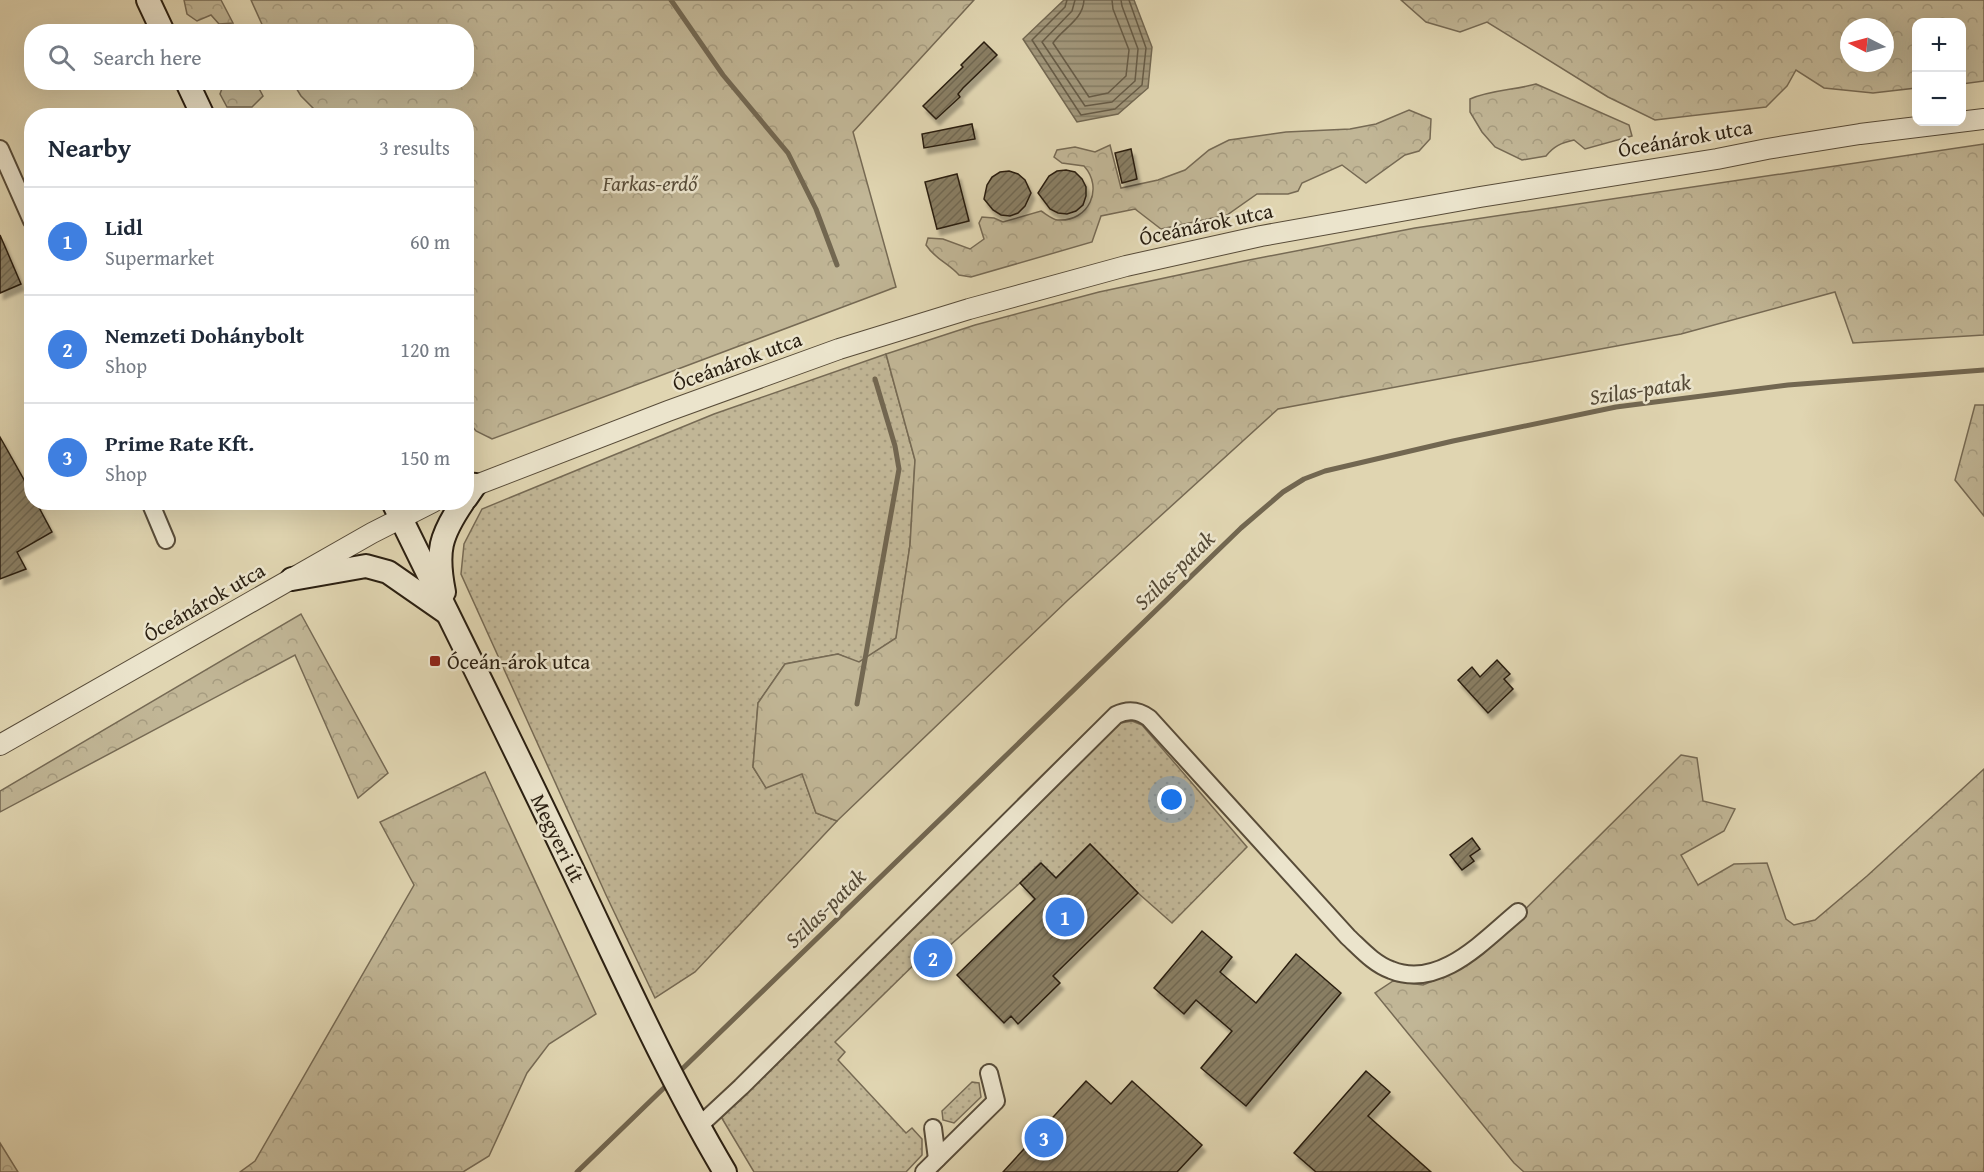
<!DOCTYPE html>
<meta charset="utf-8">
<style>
:root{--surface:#fff;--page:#f6f6f7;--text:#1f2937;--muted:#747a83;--line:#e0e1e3;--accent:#8f2418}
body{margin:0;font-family:"Gentium Book Plus",serif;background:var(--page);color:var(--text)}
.controls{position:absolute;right:18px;top:18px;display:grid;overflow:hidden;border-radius:12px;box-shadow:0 6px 24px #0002}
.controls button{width:54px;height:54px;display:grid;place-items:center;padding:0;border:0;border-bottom:2px solid var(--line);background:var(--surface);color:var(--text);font:30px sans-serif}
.compass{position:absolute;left:1840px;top:18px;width:54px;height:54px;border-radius:50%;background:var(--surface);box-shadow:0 6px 24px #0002;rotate:276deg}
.you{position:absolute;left:1172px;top:800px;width:21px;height:21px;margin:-15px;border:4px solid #fff;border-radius:50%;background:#1a73e8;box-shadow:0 0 0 9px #1a73e833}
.badge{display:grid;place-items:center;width:39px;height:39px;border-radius:50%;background:var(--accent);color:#fff;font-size:20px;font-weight:700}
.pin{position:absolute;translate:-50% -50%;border:3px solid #fff;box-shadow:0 2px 6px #0006}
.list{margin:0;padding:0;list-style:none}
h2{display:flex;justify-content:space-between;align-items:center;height:78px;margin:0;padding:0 24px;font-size:26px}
h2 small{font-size:20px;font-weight:400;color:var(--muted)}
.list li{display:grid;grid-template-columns:39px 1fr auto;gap:18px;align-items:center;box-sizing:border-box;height:108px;padding:0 24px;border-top:2px solid var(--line)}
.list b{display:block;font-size:22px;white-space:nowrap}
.list p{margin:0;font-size:20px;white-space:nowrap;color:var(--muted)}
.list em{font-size:20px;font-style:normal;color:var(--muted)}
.icon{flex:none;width:33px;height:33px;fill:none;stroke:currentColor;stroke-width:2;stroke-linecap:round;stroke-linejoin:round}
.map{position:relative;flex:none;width:1984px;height:1172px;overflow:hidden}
.search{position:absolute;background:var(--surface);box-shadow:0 6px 24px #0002;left:24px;top:24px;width:450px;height:66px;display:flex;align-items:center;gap:15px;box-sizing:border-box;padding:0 21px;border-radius:24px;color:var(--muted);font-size:22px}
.panel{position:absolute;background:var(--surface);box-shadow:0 6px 24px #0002;left:24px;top:108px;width:450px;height:402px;border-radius:24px}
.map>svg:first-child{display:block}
.grass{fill:url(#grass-dots);stroke:#766a54;stroke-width:1.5}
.forest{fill:url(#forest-crowns);stroke:#766a54;stroke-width:1.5;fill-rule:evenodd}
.water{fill:url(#water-rules);stroke:#726751;stroke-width:1.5}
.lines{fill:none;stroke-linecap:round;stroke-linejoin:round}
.shore{stroke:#665b46;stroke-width:1.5}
.stream{stroke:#726751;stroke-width:5}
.building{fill:url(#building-hatch);stroke:#2a1f11;stroke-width:1.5;filter:url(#shadow)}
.minor-casing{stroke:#584c39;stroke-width:20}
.tertiary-casing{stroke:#584c39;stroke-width:22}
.secondary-casing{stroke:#2a1f11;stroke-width:26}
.minor{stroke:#ebe4cc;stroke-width:16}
.tertiary{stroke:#ebe4cc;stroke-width:20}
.secondary{stroke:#ebe4cc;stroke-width:22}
.poi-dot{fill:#8f2418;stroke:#ebe4cc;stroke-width:2}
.labels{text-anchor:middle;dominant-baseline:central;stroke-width:5;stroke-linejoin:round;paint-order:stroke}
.street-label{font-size:21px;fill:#2a1f11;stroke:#ebe4cc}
.park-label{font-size:21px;font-style:italic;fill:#574c39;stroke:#ebe4cc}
.poi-label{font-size:21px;fill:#2a1f11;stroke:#ebe4cc;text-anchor:start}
.water-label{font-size:22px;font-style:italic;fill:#544936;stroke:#ebe4cc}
</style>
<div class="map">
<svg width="1984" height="1172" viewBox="0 0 1984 1172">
<defs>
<pattern id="grass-dots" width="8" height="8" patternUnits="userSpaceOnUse" patternTransform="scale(1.5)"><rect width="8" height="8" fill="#c1b696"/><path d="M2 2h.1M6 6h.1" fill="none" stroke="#a69c80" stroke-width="1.8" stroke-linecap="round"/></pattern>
<pattern id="forest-crowns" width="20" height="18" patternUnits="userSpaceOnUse" patternTransform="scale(1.5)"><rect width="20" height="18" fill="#c1b696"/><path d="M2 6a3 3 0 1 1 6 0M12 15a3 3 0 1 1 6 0" fill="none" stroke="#a69c80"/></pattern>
<pattern id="water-rules" width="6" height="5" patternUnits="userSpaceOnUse" patternTransform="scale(1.5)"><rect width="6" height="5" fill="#a2977b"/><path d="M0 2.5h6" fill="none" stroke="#847b63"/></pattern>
<pattern id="building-hatch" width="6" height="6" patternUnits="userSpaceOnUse" patternTransform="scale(1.5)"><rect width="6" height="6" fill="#897e64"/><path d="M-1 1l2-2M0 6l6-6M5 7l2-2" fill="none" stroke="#706751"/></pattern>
<filter id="shadow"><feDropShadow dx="3.5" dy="6" stdDeviation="1.5" flood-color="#0004"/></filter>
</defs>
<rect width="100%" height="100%" fill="#e0d5b1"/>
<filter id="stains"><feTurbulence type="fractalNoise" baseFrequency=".00333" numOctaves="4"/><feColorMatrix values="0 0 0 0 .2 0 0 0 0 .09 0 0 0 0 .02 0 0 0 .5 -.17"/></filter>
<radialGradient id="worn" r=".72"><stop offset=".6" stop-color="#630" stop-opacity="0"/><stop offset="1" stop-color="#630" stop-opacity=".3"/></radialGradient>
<!-- grass -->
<g class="grass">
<path d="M886,354L915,460L910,545L896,638L859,663L838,654L785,664L758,703L753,767L766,787L802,773L816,813L837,821L695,972L655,998L606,895L461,574L464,544L482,509L714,414Z"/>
<path d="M1132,721L1142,725L1247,847L1172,923L1138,893L1090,844L1056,878L1040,863L1020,883L939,955L930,949L835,1042L845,1052L838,1060L906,1133L912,1128L922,1139V1155L906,1172H754L720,1115L1121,723Z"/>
<path d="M972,1082L979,1083L981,1097L954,1123L943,1120L942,1111Z"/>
</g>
<!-- forest -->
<g class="forest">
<path d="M184,0H221L233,23L219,24L211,15L197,21L187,14Z"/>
<path d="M251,0H974L853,132L896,287L492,439L476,431L467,420L466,116L320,115L301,96L293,83L466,82V32L265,31Z"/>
<path d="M1401,0H1984V81L1962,84V22H1916V88L1873,93L1824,88L1796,70L1787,86L1766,107L1655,120L1608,97L1487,22L1460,32L1426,22ZM1849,27H1885V63H1849Z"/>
<path d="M224,83H256L263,96L252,107H227L220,94Z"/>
<path d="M1536,84L1629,125L1632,136L1585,149L1574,140C1561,143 1554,146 1546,156L1522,160L1495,147L1482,132L1470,112V99C1491,90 1515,90 1536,84Z"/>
<path d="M1409,110L1431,119L1430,139L1419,151L1405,155L1366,183L1342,165L1302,183L1298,191L1288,194H1257L1227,215L1161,229L1135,209L1101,216L1092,242L971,277L959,275C947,262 936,260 926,245L928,238L943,239L970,249L984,239L979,223L982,217L994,218L1003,222L1041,211C1046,214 1053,220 1058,220C1089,222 1104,188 1084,166L1062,163L1054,157L1057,150L1075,147L1095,152L1110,145L1121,188L1158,180L1185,170L1209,150L1229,140L1286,132L1350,129L1376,124Z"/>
<path d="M1984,144V335L1853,343L1835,292L1681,334L1278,409L1068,600L837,821L816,813L802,774L766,788L753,767L758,703L785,664L838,654L859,662L896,638L910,545L915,460L886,354L975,325L1099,292L1244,261L1415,228Z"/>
<path d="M1975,405H1984V516L1955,480Z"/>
<path d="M301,614L388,773L358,798L295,655L0,812V791Z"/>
<path d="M1681,755L1697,758L1703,801L1735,809L1724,831L1681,855L1698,885L1734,864L1767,863L1786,919L1794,925L1815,920L1867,876L1984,769V1172H1524L1514,1163L1375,993L1393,981L1423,985L1457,971L1483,951Z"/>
<path d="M485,772L596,1014L549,1044L527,1073L489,1156L463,1172H240L255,1161L414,885L380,822Z"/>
<path d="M0,1143L18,1172H0Z"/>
</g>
<!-- water -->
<path class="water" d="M1064,0H1134L1152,47L1148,88L1118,114L1077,122L1023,39Z"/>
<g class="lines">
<!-- shore -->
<g class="shore">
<path d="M1067,0L1065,7L1032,40L1081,115L1115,109L1142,85L1146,48L1129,0"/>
<path d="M1075,0L1072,11L1042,42L1085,106L1112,102L1135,81L1138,49L1122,6L1121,0"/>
<path d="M1084,0C1083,20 1063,28 1053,43L1089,97L1108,93L1126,76L1129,50L1113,9L1112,0"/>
</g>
<!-- stream -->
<g class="stream">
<path d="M671,0L723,75L788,153L816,209L837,265"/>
<path d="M857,704L899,469L895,446L875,379"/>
<path d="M677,1074L1241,528L1283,492L1304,479L1325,471L1453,441L1616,407L1788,385L1984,370"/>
<path d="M577,1172L669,1083"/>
</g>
</g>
<!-- building -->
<g class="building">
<path d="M984,42L997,55L963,88L958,94L960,97L936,119L923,106L963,67L961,65Z"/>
<path d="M972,124L975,139L924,148L922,134Z"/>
<path d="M1131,149L1137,179L1122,183L1115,153Z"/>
<path d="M1066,170L1075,172L1082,179L1086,187V196L1083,205L1076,211L1067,214L1058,213L1050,209L1038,193L1049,176L1057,171Z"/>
<path d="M1009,171L1018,174L1025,180L1031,193L1025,206L1018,213L1010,216L1001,215L993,210L984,199L987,185L992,177L1000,172Z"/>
<path d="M957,174L969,221L937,229L925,182Z"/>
<path d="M0,235L21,284L0,293Z"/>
<path d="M0,437L32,494V502H36L52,532L17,552L26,569L0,579Z"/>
<path d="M1497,660L1510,674L1504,679L1513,689L1488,713L1458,680L1472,667L1480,677Z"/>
<path d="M1472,838L1480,849L1470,856L1474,861L1462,870L1450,855Z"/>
<path d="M1090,844L1138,893L1053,976L1060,983L1018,1024L1011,1016L1004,1023L957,975L1035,899L1020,883L1041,863L1056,878Z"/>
<path d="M1202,931L1232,957L1220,972L1256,1003L1296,954L1341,993L1246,1106L1201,1068L1232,1031L1196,1000L1184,1014L1154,988Z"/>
<path d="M1366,1071L1390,1092L1368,1116L1431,1172H1316L1294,1153Z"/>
<path d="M1086,1081L1111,1104L1132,1081L1202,1145L1177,1172H1003Z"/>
</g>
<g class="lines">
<!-- minor casing -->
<g class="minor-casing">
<g id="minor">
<path d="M0,149L32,221"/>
<path d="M150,502L166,540"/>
<path d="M699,1126L741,1087L1116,715C1128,709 1138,710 1149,718L1348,937C1361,949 1374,964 1391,970C1440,990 1484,940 1518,912"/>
<path d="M933,1128L937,1159"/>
<path d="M924,1172L996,1101L989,1073"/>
</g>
</g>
<!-- tertiary casing -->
<g class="tertiary-casing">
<g id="tertiary">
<path d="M466,489L668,411L839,349L969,309L1126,266L1261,236L1480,197L1717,159L1767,149L1860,134L1984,119"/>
<path d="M0,745L372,533L433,502"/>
</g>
</g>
<!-- secondary casing -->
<g class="secondary-casing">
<g id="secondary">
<path d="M148,0L163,32"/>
<path d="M187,82L203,116"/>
<path d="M466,484L475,485L466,498"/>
<path d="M393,502C451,621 510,738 566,856C617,962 665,1071 725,1172"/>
<path d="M292,579L366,566L388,572L447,613"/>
<path d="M444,592C436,551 440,536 463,502"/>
</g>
</g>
<!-- minor -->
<use href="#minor" class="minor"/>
<!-- tertiary -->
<use href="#tertiary" class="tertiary"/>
<!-- secondary -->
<use href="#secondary" class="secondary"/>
</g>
<!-- markers -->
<rect class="poi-dot" x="429" y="655" width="12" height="12" rx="3"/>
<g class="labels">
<!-- street labels -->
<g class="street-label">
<text transform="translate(1685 138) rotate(-10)">Óceánárok utca</text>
<text transform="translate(1206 224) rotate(-12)">Óceánárok utca</text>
<text transform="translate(737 361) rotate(-20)">Óceánárok utca</text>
<text transform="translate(204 602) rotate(-30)">Óceánárok utca</text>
<text transform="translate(558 838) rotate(64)">Megyeri út</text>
</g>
<!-- park labels -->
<g class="park-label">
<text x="650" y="183">Farkas-erdő</text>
</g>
<!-- poi labels -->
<g class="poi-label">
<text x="447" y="661">Óceán-árok utca</text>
</g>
<!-- water labels -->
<g class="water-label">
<text transform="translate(1640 389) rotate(-9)">Szilas-patak</text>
<text transform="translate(1174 570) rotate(-44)">Szilas-patak</text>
<text transform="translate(825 908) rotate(-44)">Szilas-patak</text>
</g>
</g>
<rect width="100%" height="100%" filter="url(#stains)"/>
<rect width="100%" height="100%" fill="url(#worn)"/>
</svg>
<div class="controls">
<button>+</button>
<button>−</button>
</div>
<svg class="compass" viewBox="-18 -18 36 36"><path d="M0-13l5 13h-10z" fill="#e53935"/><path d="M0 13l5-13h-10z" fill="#747a83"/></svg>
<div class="you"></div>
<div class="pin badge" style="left:1065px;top:917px;background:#3f7fe0">1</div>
<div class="pin badge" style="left:933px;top:958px;background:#3f7fe0">2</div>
<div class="pin badge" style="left:1044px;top:1138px;background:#3f7fe0">3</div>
<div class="search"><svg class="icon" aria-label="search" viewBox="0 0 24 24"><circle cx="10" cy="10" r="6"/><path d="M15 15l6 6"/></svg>Search here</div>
<section class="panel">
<h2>Nearby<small>3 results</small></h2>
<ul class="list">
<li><span class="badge" style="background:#3f7fe0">1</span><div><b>Lidl</b><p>Supermarket</p></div><em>60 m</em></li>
<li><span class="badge" style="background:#3f7fe0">2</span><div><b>Nemzeti Dohánybolt</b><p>Shop</p></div><em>120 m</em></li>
<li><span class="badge" style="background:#3f7fe0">3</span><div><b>Prime Rate Kft.</b><p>Shop</p></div><em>150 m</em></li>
</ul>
</section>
</div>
